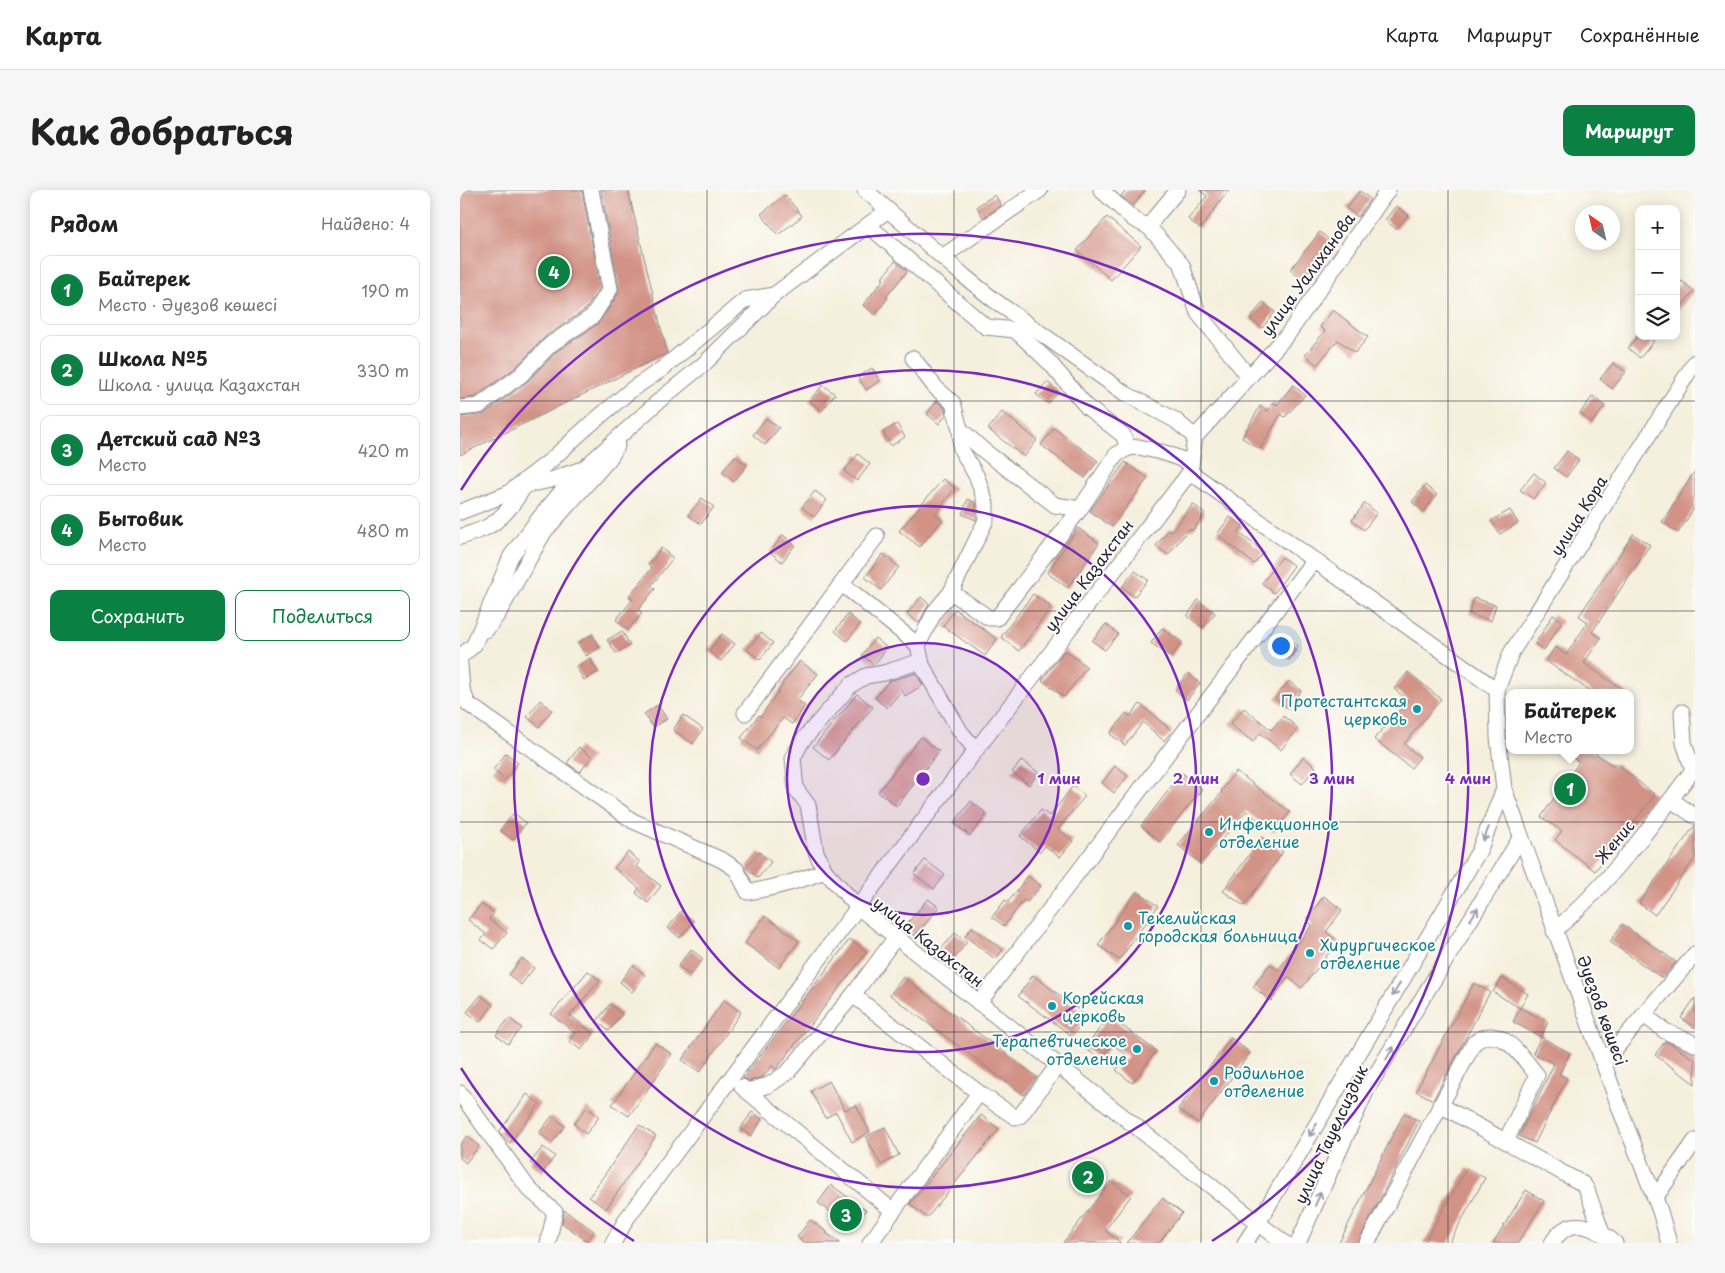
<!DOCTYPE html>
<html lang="ru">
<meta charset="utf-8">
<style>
:root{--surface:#fff;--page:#f6f6f6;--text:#222;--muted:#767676;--line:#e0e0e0;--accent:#0b8043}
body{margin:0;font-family:"Playpen Sans",sans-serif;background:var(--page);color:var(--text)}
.controls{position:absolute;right:15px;top:15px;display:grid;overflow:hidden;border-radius:10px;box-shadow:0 2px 12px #0003}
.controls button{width:45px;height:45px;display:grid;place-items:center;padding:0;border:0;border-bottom:1px solid var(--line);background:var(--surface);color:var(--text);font:25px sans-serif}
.compass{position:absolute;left:1115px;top:15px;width:45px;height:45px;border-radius:50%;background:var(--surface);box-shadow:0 2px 12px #0003;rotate:326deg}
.you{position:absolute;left:820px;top:455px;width:18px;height:18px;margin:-12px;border:4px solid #fff;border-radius:50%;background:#1a73e8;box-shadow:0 0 0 8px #1a73e833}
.badge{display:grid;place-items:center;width:32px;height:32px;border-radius:50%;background:var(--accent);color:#fff;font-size:16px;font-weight:700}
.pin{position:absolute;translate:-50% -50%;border:2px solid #fff;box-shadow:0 1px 5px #0006}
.popup{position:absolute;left:1046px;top:499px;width:128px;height:65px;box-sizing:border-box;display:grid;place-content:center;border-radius:10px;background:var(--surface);filter:drop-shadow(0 1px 4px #0005);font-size:16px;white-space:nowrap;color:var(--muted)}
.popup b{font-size:19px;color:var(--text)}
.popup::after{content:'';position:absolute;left:50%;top:100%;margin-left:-10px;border:10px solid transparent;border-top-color:var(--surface)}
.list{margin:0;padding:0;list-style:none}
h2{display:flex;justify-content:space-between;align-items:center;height:65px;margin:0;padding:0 20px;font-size:21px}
h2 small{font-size:16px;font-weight:400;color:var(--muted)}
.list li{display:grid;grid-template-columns:32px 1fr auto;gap:15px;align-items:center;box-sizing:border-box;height:70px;margin:0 10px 10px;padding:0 10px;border:1px solid var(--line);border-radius:10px}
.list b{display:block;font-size:19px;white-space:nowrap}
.list p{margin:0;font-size:16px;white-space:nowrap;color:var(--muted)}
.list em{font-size:16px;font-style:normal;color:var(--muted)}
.actions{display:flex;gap:10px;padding:15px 20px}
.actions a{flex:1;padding:11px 0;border:1px solid var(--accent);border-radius:10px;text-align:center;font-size:18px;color:var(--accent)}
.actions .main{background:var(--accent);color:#fff}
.icon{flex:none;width:28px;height:28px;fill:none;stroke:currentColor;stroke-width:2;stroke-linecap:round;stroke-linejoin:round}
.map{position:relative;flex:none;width:1235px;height:1053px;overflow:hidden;border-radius:10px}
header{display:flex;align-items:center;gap:30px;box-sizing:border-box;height:70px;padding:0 25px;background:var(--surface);border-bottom:1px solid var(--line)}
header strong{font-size:24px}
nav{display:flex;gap:28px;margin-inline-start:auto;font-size:18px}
.intro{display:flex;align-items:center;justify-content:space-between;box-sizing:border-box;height:120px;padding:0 30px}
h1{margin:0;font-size:35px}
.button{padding:12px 22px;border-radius:10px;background:var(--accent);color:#fff;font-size:18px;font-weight:700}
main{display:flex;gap:30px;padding:0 30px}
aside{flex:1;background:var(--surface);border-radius:10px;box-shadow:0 2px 12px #0003}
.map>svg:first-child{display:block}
.building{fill:#d29285}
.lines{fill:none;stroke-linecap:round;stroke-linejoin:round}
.minor-casing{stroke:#8c888c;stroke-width:17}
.minor{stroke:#fff;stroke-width:15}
.oneway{stroke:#9c9ca7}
.grid{fill:none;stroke:#22223b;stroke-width:1;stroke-opacity:0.55}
.ring{fill:none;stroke:#7b2cbf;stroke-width:2.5}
.culture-dot{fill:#0f9aa8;stroke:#fdfcf7;stroke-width:2}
.labels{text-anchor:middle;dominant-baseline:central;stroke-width:4;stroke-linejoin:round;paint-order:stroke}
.street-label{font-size:16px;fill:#22223b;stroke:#fdfcf7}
.culture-label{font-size:16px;fill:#0d838f;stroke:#fdfcf7;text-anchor:start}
.centre{fill:#7b2cbf;stroke:#fdfcf7;stroke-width:2.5}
.ring-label{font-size:15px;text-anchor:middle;font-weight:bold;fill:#7b2cbf;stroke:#fdfcf7;stroke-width:4;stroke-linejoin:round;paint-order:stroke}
</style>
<header>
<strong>Карта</strong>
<nav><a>Карта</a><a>Маршрут</a><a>Сохранённые</a></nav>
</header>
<div class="intro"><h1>Как добраться</h1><a class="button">Маршрут</a></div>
<main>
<aside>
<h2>Рядом<small>Найдено: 4</small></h2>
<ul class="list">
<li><span class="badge">1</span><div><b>Байтерек</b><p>Место · Әуезов көшесі</p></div><em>190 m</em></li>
<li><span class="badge">2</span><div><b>Школа №5</b><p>Школа · улица Казахстан</p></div><em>330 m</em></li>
<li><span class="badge">3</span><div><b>Детский сад №3</b><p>Место</p></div><em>420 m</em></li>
<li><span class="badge">4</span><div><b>Бытовик</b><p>Место</p></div><em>480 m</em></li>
</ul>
<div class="actions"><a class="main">Сохранить</a><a>Поделиться</a></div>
</aside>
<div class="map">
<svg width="1235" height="1053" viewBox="0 0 1235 1053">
<rect width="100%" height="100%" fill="#fdfcf7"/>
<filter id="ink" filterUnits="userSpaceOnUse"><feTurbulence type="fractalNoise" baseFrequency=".02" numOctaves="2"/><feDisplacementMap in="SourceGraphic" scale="10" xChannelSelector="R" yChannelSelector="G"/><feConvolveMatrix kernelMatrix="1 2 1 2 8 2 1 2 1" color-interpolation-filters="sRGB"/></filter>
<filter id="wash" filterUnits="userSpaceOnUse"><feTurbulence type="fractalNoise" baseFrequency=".0096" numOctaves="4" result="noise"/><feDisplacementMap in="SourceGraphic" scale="20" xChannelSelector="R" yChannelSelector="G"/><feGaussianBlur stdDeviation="1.12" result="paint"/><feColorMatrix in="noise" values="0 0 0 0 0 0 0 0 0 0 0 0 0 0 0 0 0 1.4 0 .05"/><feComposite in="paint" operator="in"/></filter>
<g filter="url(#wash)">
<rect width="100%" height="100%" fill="#f5efdd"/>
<g id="blocks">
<!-- building -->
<g class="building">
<path d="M0,0H122L140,97L126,119L86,146L55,178L15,207L0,209Z"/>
<path d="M141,0H168L207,163L0,265V227L24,224L67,192L97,161L138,134L158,104L159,97Z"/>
<path d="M666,0H685L673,16L661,6Z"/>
<path d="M739,0H769L740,39L728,29L747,6Z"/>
<path d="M900,1L910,9L898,27L886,18Z"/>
<path d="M325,5L342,26L318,45L301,24Z"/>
<path d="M535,5L541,15L523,28L517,16Z"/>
<path d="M936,16L948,25L936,39L925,30Z"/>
<path d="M647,27L681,56L651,90L617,60Z"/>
<path d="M860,42L872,52L842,89L830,80Z"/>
<path d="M435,71L447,81L426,107L428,108L415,125L403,115L424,89L422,88Z"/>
<path d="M1222,91L1234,101L1216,123V98Z"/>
<path d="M803,112L815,122L802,138L790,129Z"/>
<path d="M873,120L908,147L895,163L878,150L857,175L845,165L865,141L860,137Z"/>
<path d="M1178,146H1187L1194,151L1180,168L1168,158Z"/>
<path d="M1153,173L1166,182L1152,199L1140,189Z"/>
<path d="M412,178L420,191L406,200L398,187Z"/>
<path d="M587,192L599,202L588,214L576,204Z"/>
<path d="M363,195L375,204L362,221L349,211Z"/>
<path d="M833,195L845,205L825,227L821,224L800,259L782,248L800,216L808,221L813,212L817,215Z"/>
<path d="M1133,206L1145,216L1132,233L1120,223Z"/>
<path d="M477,211L485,218L486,225L479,234L467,224Z"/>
<path d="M542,222L577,250L564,267L528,239Z"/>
<path d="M306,228L319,238L305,255L293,245Z"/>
<path d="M437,234L445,247L431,256L423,242Z"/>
<path d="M594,238L638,271L625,288L581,255Z"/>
<path d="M1107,261L1119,270L1106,287L1094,278Z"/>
<path d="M398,264L410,274L397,291L384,281Z"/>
<path d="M275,266L287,275L274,292L262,282Z"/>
<path d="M665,272L688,288L652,337L630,321Z"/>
<path d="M1235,281V317L1218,343L1202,332Z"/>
<path d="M1074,283L1086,293L1073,309L1060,300Z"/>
<path d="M483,289L495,298L475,324L482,330L460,357L439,341Z"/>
<path d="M965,295L977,305L964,322L952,312Z"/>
<path d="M355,301L367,310L354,327L342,317Z"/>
<path d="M242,308L254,317L241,334L228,325Z"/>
<path d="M508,309L516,313V330L502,324Z"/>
<path d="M905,313L917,323L904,340L892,330Z"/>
<path d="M733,314L745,324L732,341L729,339L708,365L696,356L709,339L712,341Z"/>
<path d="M1050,320L1058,333L1040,344L1031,331Z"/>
<path d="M770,327L783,336L778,342L804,362L794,374L757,344Z"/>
<path d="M618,338L639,353L608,398L587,383Z"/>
<path d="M1173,344L1190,355L1132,442L1141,448L1124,473L1168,503H1133L1086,471L1095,457L1106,465L1128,432L1119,426Z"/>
<path d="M323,345L335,355L322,372L310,362Z"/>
<path d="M201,358L213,368L191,396L195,399L178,420L182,423L168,440L156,430L173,409L169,406L192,378L188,375Z"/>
<path d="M423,364L439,377L421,400L405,387Z"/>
<path d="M822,367L834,376L814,403L802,393Z"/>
<path d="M675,381L688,390L674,407L662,397Z"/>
<path d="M573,404L591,417L559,461L541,447Z"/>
<path d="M461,407L469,414L459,433L447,424Z"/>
<path d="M1014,408L1036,415L1031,431L1009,424Z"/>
<path d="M738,410L755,423L743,438L727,426Z"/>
<path d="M495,419L537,449L525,466L483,436Z"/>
<path d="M388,424L400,434L387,451L375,441Z"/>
<path d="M1093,425L1102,431L1084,460L1075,454Z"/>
<path d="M646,434L658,444L645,460L632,451Z"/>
<path d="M702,438L722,452L711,467L691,453Z"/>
<path d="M162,441L170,455L156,463L147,450Z"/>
<path d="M301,443L313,453L300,470L287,460Z"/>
<path d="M132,444L140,457L126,466L118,453Z"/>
<path d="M262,444L275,454L261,471L249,461Z"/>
<path d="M821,444L838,456L830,469L812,457Z"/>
<path d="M415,448L427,458L414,475L402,465Z"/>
<path d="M605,460L627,477L604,507L582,490Z"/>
<path d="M130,468L138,482L124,490L116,477Z"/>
<path d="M340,471L358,484L337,510L345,516L332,534L323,528L297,560L281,548L299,525L300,527L323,495L322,494Z"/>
<path d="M948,482L981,509L944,554L960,567L951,578L914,549L923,538L924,539L948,510L934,499Z"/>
<path d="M456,483L463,495L445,506L442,500L427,518L415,508L429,491Z"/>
<path d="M728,483L740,493L727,510L715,500Z"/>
<path d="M829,491L841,501L828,518L815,508Z"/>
<path d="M397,504L413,517L369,570L353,557Z"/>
<path d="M80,510L92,520L79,537L67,527Z"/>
<path d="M680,514L712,541L704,551L683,532L665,555L650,544L666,523L670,526Z"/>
<path d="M198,515L207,529L193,537L184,524Z"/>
<path d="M784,518L811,540L823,526L838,538L821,560L800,543L793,552L770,534Z"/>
<path d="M223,525L243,539L233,554L213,540Z"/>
<path d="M461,547L479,561L437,616L418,602Z"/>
<path d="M119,557L132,567L120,582L107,573Z"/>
<path d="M1101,560H1131L1153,576L1156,573L1195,605L1135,681L1095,650L1102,641L1081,627L1119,572Z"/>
<path d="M46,563L58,573L45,590L33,580Z"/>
<path d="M843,567L856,577L842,594L830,584Z"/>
<path d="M562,570L579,583L569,595L552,582Z"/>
<path d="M655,576L668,586L654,603L642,593Z"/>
<path d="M776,581L830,622L814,642L786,621L741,674L718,655L762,602L761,601Z"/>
<path d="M722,583L742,599L700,652L681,636Z"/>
<path d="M613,596L625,606L598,639L613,651L600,667L585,656L580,662L560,646L581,620L590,626Z"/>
<path d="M511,611L527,624L510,646L494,633Z"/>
<path d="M54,623L66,633L53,650L40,640Z"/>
<path d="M1235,635V668L1195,725L1179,713Z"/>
<path d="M802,647L823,662L784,716L763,701Z"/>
<path d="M168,662L180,672L176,676L201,696L188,713L176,703L179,698L154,678Z"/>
<path d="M299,662L311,672L298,688L286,678Z"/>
<path d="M465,670L485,685L474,699L454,684Z"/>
<path d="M568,686L581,696L567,712L564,710L544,736L532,727L545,710L548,712Z"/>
<path d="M677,701L698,716L659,770L638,755Z"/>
<path d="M864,706L882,720L866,742L878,751L842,798L828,787L811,811L793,797L810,774L818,780L852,735L846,730Z"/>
<path d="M468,709L479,717L455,746L444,737Z"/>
<path d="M21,714L34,723L29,729L47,743L33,759L21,750L26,744L8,730Z"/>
<path d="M221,721L234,731L220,748L208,738Z"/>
<path d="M305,726L339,751L319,778L285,753Z"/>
<path d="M1162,734L1216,772L1202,788L1150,752Z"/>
<path d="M512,737L543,760L535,769L505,746Z"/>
<path d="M495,743L507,752L494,769L481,759Z"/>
<path d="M390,749L407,762L316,879L312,876L303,887L289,891L283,888Z"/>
<path d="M231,759L243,769L230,785L218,776Z"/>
<path d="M62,768L74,778L61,795L49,785Z"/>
<path d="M173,775L185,785L172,802L160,792Z"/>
<path d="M128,781L140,790L110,825L134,844L121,860L109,851L115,843L91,824Z"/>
<path d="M573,785L627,826L612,846L558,806Z"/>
<path d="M443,787L577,887L564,905L430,805Z"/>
<path d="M1042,788L1068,804L1060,818L1033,802Z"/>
<path d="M1014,793L1030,802L973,910L956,901Z"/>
<path d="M21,805L33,815L20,832L7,822Z"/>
<path d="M1235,808V838L1221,828Z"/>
<path d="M264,810L281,822L240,882L222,870Z"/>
<path d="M150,814L162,824L149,841L137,831Z"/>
<path d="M1060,818L1088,832L1081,847L1053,832Z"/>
<path d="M649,826L696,861L672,893L656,880L668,866L652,854L640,869L625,858Z"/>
<path d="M49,828L62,838L48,854L36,845Z"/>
<path d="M1081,847L1110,863L1099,884L1107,888L1075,953L1059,946L1094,874L1073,863Z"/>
<path d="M771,848L790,863L738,933L718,919Z"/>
<path d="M1205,851L1213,855L1235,870V894L1195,865Z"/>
<path d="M195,853L212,864L169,926L152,915Z"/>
<path d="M369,891L385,920L396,915L410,942L392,952L376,922L365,928L351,901Z"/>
<path d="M67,904L80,914L50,953L39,942Z"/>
<path d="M127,917L139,927L126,944L114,934Z"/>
<path d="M292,922L302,929L291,946L280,939Z"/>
<path d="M944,923L959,931L898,1053H879Z"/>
<path d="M521,925L539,939L467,1028L450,1014Z"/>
<path d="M92,926L105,936L92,953L79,943Z"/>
<path d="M179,935L196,946L146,1019L129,1007Z"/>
<path d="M425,937L439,965L421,975L406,947Z"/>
<path d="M7,946L19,956L6,973L0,968V955Z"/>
<path d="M83,957L95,966L82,983L70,973Z"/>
<path d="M1007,978L1025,988L989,1053H964Z"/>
<path d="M651,991L671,1006L645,1040L661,1053H603Z"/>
<path d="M371,995L406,1020L393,1038L358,1013Z"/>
<path d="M1066,1000L1084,1011L1058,1053H1033Z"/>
<path d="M702,1008L722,1023L699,1053H667Z"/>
<path d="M104,1020L134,1041L127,1051L102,1033Z"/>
<path d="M350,1030L367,1042L366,1043L380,1053H345L337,1047Z"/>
</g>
</g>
</g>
<g filter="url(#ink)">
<use href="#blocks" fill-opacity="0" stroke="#8c888c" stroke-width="1"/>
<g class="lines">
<!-- minor casing -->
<g class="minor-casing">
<g id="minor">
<path d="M405,0L504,86L534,110L666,204L715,230L735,247"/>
<path d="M641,0L673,29L689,37"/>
<path d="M718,0L696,26L689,37L722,75L738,123L789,187"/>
<path d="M408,35L526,137L555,140L590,173L627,217L663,245L668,258"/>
<path d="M482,67L580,0"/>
<path d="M453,168L475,197L493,213L500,239L501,259L517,287L526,314V330L491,402L475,421L458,455L462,475L500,541L516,560"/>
<path d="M0,218L19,216L61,185L91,154L133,126L150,99L131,0"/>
<path d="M500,239L523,260L595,315L620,319"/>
<path d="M730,282L735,247L828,144L928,0"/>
<path d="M62,296L91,290L119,280"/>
<path d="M0,322L47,304L90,271L126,238L171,200L202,179L285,110L314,105"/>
<path d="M0,347C8,344 16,342 23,339C42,331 55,312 65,295"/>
<path d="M382,394L458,455"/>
<path d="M491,402L529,428H537L620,319L656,265L668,258L679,257L705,263L731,273"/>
<path d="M26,440L38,424L84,342L149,269L157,256"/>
<path d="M0,467L14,455L51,366L77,331L111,290L201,209L245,173L314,105L428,20"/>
<path d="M0,475L2,499L8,514L173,631L262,670L276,679L288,702C315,698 339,691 365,681L398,717L167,1028L153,1053"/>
<path d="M1222,522L1224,553L1233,580"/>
<path d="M285,523L417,346"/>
<path d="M1211,610L1235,626"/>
<path d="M365,681L356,662L348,615L336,599L333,568L342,551L391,495L406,486L424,483L461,471"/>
<path d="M1094,741C1147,696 1194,633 1235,577"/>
<path d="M393,805L519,903L555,927L560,926L598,875"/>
<path d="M519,813L854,370"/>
<path d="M1184,825L1205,841L1235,854"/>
<path d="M1144,872L1235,764"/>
<path d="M282,897L433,1021"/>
<path d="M287,901L309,895L328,882L393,805L436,747"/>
<path d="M0,903L69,999L95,1022L88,1053"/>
<path d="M980,915L1123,994L1127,1000L1142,1043"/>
<path d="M1195,1008L1235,951"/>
<path d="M410,1053L519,903"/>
<path d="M785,1053L798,1033L1019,661L1044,599"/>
<path d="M825,1053L798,1033L398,717L516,560L730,282L1037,500"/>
<path d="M838,1053L907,899L1061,647"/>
<path d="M907,1053L1014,853C1040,831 1062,867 1077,885L1046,951"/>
<path d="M1092,1053C1109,1024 1134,1036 1155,1053"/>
<path d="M1209,1053L1200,1021L1164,930L1044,599L1038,547L1037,500L1051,463L1235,172"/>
</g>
</g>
<!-- minor -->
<use href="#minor" class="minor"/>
</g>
<!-- one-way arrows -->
<defs><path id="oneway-shaft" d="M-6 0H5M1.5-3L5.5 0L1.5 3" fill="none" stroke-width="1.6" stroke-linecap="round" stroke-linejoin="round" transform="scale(1.25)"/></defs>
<g class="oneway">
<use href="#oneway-shaft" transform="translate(1026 644) rotate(112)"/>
<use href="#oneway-shaft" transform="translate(1014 724) rotate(-59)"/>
<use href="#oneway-shaft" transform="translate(936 800) rotate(121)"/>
<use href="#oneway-shaft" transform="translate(930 863) rotate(-59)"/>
<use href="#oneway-shaft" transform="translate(853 940) rotate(121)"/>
<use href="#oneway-shaft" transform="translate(858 1009) rotate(-66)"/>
</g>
</g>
<!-- grid -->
<path class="grid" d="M247,0V1053M494,0V1053M741,0V1053M988,0V1053M0,211H1235M0,421H1235M0,632H1235M0,842H1235"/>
<!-- distance rings -->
<circle cx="463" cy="589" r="136" fill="#7b2cbf" fill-opacity=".12"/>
<g class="ring">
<circle cx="463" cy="589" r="136"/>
<circle cx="463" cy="589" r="273"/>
<circle cx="463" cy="589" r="409"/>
<path d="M174 1051A545 545 0 0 1 1 878M1 300A545 545 0 1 1 752 1051"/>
</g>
<!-- markers -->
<g class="culture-dot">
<circle cx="957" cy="519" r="5"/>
<circle cx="749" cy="642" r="5"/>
<circle cx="668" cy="736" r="5"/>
<circle cx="850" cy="763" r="5"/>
<circle cx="592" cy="816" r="5"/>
<circle cx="677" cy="859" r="5"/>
<circle cx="754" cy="891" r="5"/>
</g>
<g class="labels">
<!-- street labels -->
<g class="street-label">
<text transform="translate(847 84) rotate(-54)">улица Уалиханова</text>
<text transform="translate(1118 325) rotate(-58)">улица Кора</text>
<text transform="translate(628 385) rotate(-53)">улица Казахстан</text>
<text transform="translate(1154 651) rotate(-50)">Женис</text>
<text transform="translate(469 751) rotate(38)">улица Казахстан</text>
<text transform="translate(1143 820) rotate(70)">Әуезов көшесі</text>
<text transform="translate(870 944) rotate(-65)">улица Тауелсиздик</text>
</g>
<!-- culture labels -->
<g class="culture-label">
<text x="947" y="510" text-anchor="end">Протестантская<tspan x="947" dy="18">церковь</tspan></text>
<text x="759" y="633">Инфекционное<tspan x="759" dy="18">отделение</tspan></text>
<text x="678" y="727">Текелийская<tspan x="678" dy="18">городская больница</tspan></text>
<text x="860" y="754">Хирургическое<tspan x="860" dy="18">отделение</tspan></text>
<text x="602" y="807">Корейская<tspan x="602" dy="18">церковь</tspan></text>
<text x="667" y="850" text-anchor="end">Терапевтическое<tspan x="667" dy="18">отделение</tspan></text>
<text x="764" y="882">Родильное<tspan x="764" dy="18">отделение</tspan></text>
</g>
</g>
<circle cx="463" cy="589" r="8" class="centre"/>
<g class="ring-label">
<text x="599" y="594">1 мин</text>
<text x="736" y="594">2 мин</text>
<text x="872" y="594">3 мин</text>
<text x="1008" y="594">4 мин</text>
</g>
</svg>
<div class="controls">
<button>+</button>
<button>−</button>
<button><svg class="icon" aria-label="layers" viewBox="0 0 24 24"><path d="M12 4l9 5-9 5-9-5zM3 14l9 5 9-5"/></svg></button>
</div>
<svg class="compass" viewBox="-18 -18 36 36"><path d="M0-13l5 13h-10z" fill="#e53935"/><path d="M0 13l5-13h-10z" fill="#767676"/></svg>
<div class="you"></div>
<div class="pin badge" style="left:1110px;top:599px">1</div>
<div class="popup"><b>Байтерек</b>Место</div>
<div class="pin badge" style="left:628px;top:987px">2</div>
<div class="pin badge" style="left:386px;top:1025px">3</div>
<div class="pin badge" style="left:94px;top:82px">4</div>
</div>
</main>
